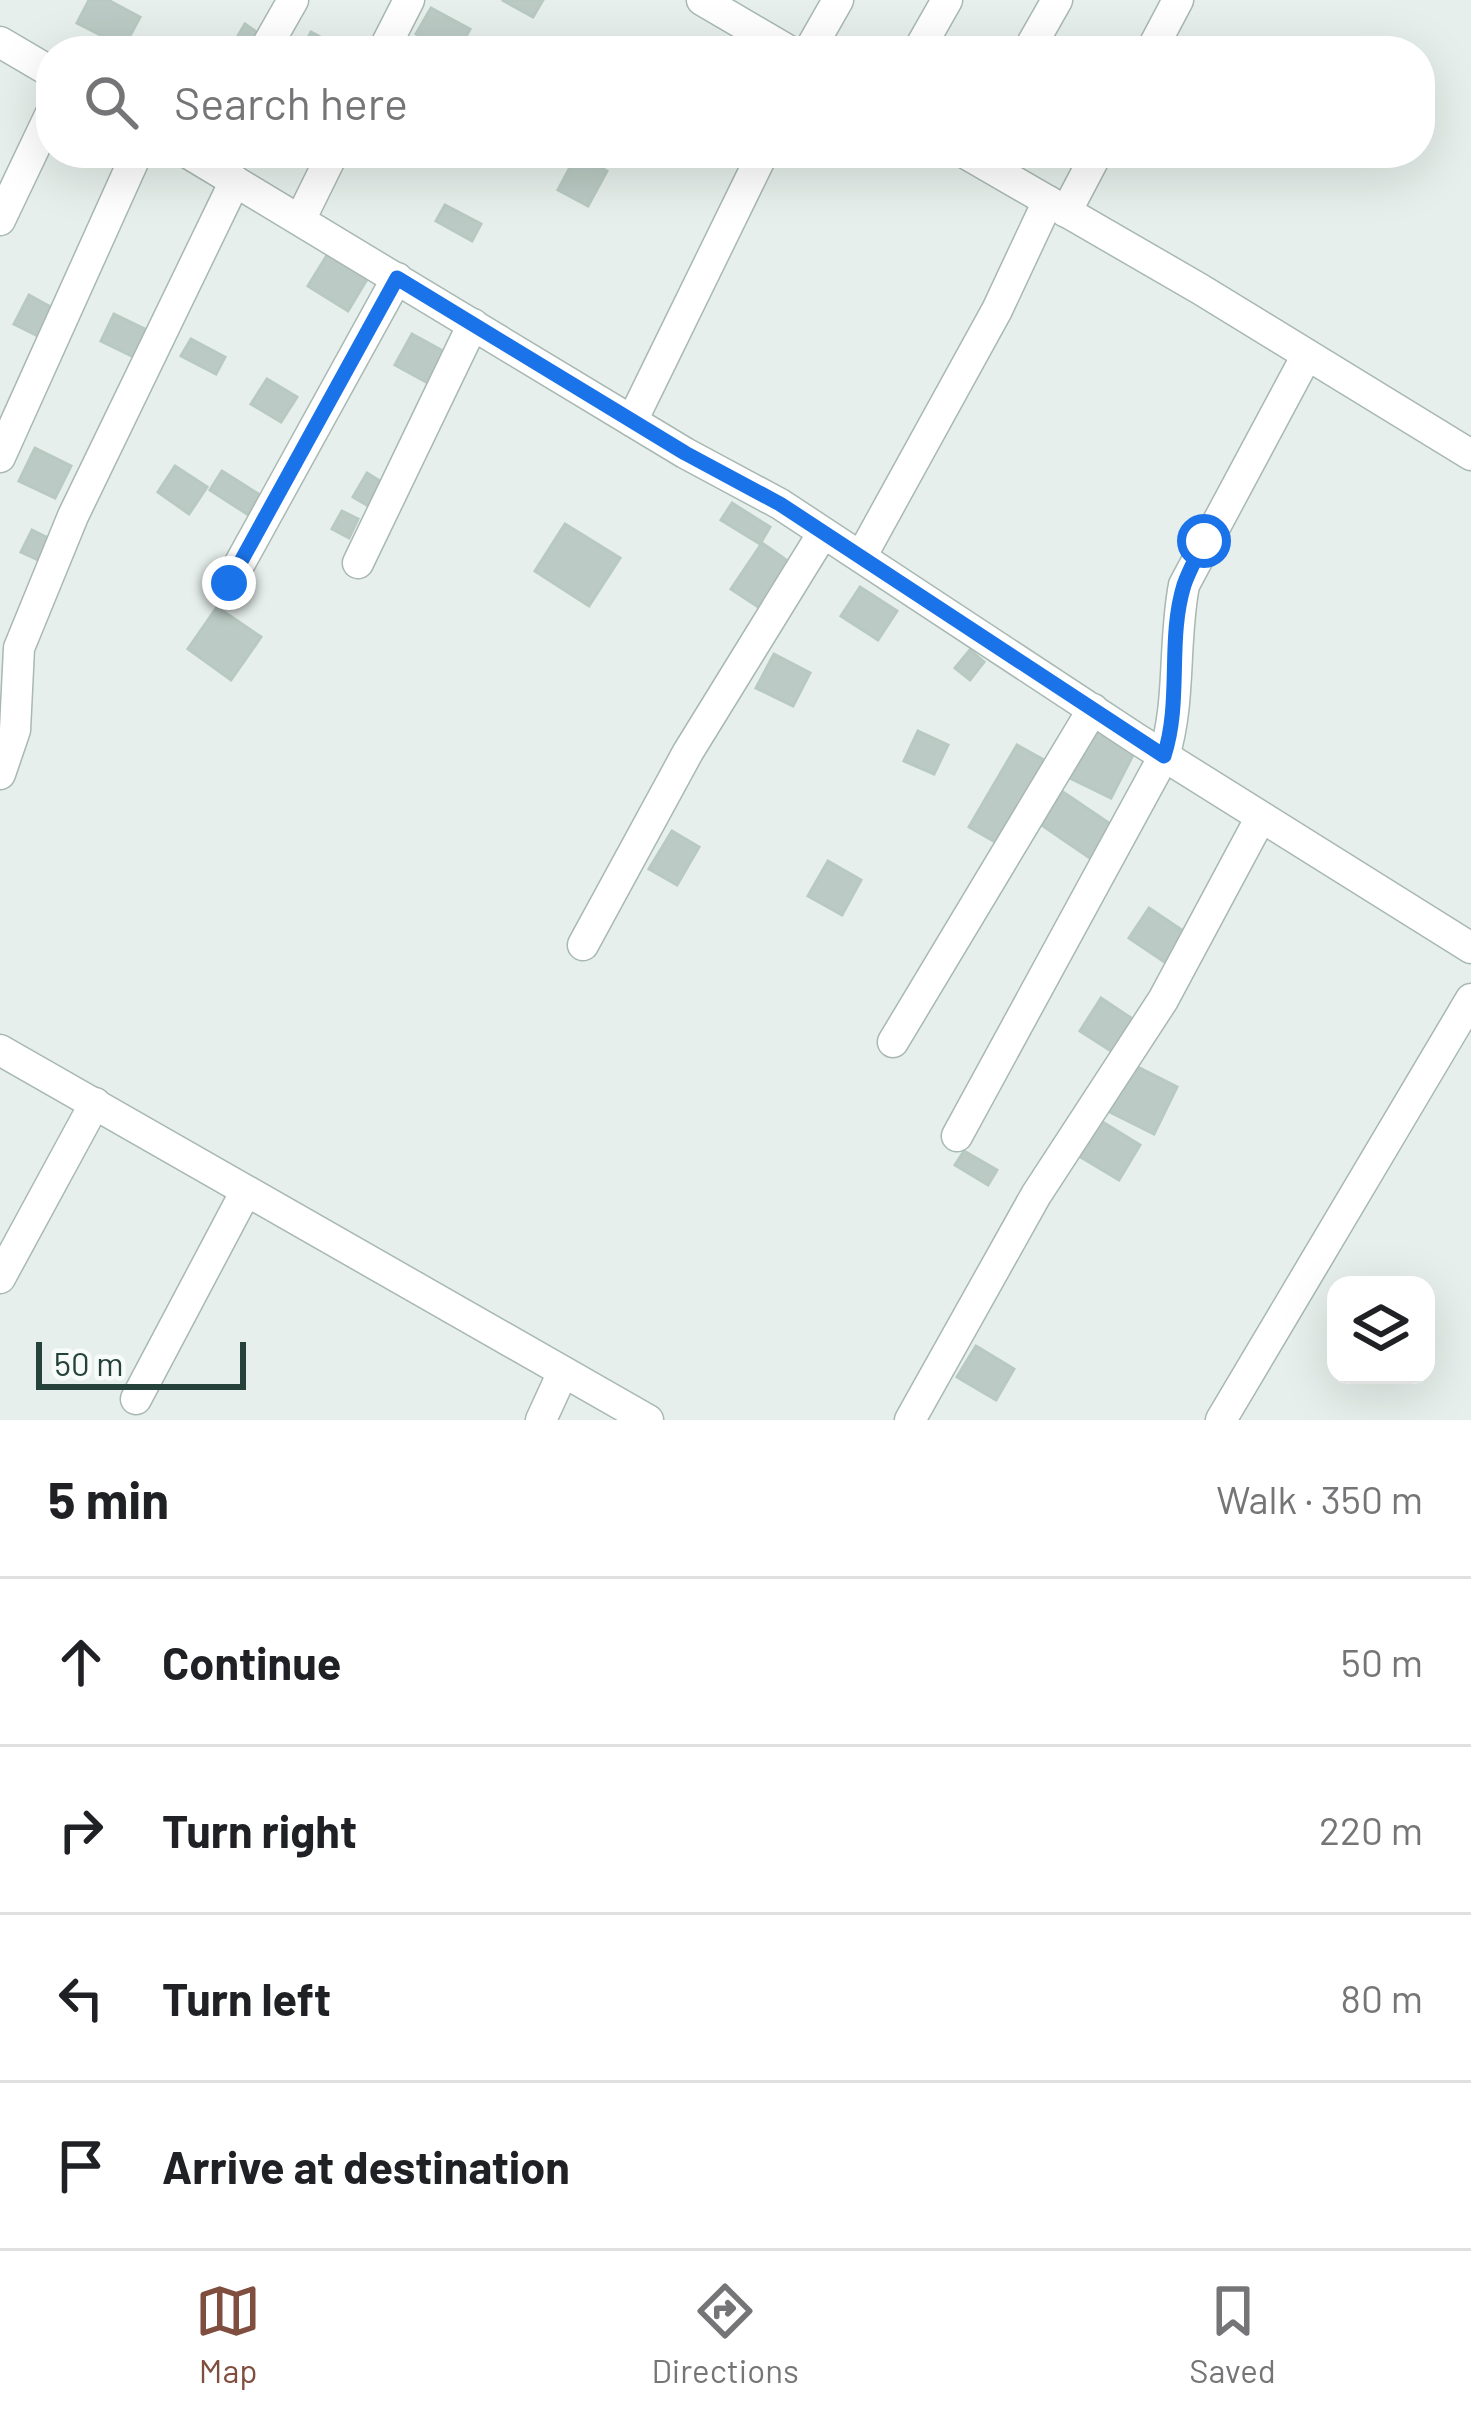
<!DOCTYPE html>
<meta charset="utf-8">
<style>
:root{--surface:#fff;--page:#f6f6f6;--text:#202124;--muted:#757577;--line:#e0e0e0;--accent:#7f4e3f}
body{margin:0;font-family:Barlow,sans-serif;background:var(--page);color:var(--text)}
.controls{position:absolute;right:36px;bottom:36px;display:grid;overflow:hidden;border-radius:24px;box-shadow:0 12px 48px #0002}
.controls button{width:108px;height:108px;display:grid;place-items:center;padding:0;border:0;border-bottom:3px solid var(--line);background:var(--surface);color:var(--text);font:60px sans-serif}
.scale{position:absolute;left:36px;bottom:30px;width:210px;box-sizing:border-box;padding-left:12px;border:6px solid #24423a;border-top:0;font-size:33px;line-height:42px;white-space:nowrap;color:#24423a;-webkit-text-stroke:9px #f7fbf9;paint-order:stroke}
.stop{position:absolute;width:36px;height:36px;margin:-27px;border:9px solid #1a73e8;border-radius:50%;background:#fff}
.stop.end{background:#1a73e8;border-color:#fff;box-shadow:0 3px 12px #0008}
.list{margin:0;padding:0;list-style:none}
h2{display:flex;justify-content:space-between;align-items:center;height:156px;margin:0;padding:0 48px;font-size:51px}
h2 small{font-size:39px;font-weight:400;color:var(--muted)}
.list li{display:grid;grid-template-columns:78px 1fr auto;gap:36px;align-items:center;box-sizing:border-box;height:168px;padding:0 48px;border-top:3px solid var(--line)}
.list b{display:block;font-size:45px;white-space:nowrap}
.list em{font-size:39px;font-style:normal;color:var(--muted)}
.icon{flex:none;width:66px;height:66px;fill:none;stroke:currentColor;stroke-width:2;stroke-linecap:round;stroke-linejoin:round}
.map{position:relative;flex:none;width:1471px;height:1420px;overflow:hidden}
.search{position:absolute;background:var(--surface);box-shadow:0 12px 48px #0002;left:36px;right:36px;top:36px;height:132px;display:flex;align-items:center;gap:30px;box-sizing:border-box;padding:0 42px;border-radius:48px;color:var(--muted);font-size:45px}
.sheet{height:828px;background:var(--surface)}
nav{display:flex;justify-content:space-around;align-items:center;box-sizing:border-box;height:168px;border-top:3px solid var(--line);background:var(--surface);font-size:33px;color:var(--muted)}
nav a{display:grid;justify-items:center;gap:6px}
nav .on{color:var(--accent)}
.map>svg:first-child{display:block}
.building{fill:#bbcac4;stroke:#b8c9c2;stroke-width:3}
.lines{fill:none;stroke-linecap:round;stroke-linejoin:round}
.minor-casing{stroke:#a8b8b2;stroke-width:33}
.minor{stroke:#fff;stroke-width:30}
.route{stroke:#1a73e8;stroke-width:15}
</style>
<div class="map">
<svg width="1471" height="1420" viewBox="0 0 1471 1420">
<rect width="100%" height="100%" fill="#e6efeb"/>
<!-- building -->
<g class="building">
<path d="M89,0H108L140,17L124,47L77,23Z"/>
<path d="M502,0H543L533,17Z"/>
<path d="M431,8L470,29L458,51H447L416,34Z"/>
<path d="M245,24L258,33L247,51H241L232,46Z"/>
<path d="M311,32L339,47L337,51H301Z"/>
<path d="M577,154L607,171L588,206L558,190Z"/>
<path d="M445,205L481,224L472,241L436,221Z"/>
<path d="M329,252L369,276L348,311L308,286Z"/>
<path d="M29,295L60,312L46,340L14,324Z"/>
<path d="M114,314L153,333L140,360L101,341Z"/>
<path d="M412,334L454,357L437,388L395,365Z"/>
<path d="M191,339L225,357L216,374L181,356Z"/>
<path d="M267,379L297,397L281,422L251,404Z"/>
<path d="M35,448L71,466L55,498L19,481Z"/>
<path d="M175,466L207,487L189,514L158,492Z"/>
<path d="M222,471L260,495L247,514L210,490Z"/>
<path d="M367,473L391,488L377,511L353,497Z"/>
<path d="M732,503L770,527L760,544L721,520Z"/>
<path d="M342,511L358,519L349,538L332,529Z"/>
<path d="M565,524L620,558L589,606L535,571Z"/>
<path d="M32,530L58,543L47,564L21,552Z"/>
<path d="M762,543L796,567L766,612L731,589Z"/>
<path d="M860,587L897,611L878,640L841,616Z"/>
<path d="M217,607L261,637L231,680L188,649Z"/>
<path d="M970,650L984,662L970,680L955,668Z"/>
<path d="M774,654L810,673L793,706L756,688Z"/>
<path d="M1095,730L1135,751L1111,798L1070,778Z"/>
<path d="M918,731L948,745L934,774L904,761Z"/>
<path d="M1017,745L1053,765L1004,847L969,827Z"/>
<path d="M1063,792L1119,830L1097,863L1040,824Z"/>
<path d="M672,831L699,847L677,885L649,869Z"/>
<path d="M828,861L861,880L842,915L808,896Z"/>
<path d="M1149,908L1189,935L1169,965L1129,938Z"/>
<path d="M1101,998L1143,1026L1122,1058L1080,1031Z"/>
<path d="M1130,1063L1177,1087L1154,1134L1106,1110Z"/>
<path d="M1101,1121L1140,1145L1119,1180L1079,1156Z"/>
<path d="M964,1151L997,1170L988,1185L955,1165Z"/>
<path d="M976,1346L1014,1369L996,1400L957,1377Z"/>
</g>
<g class="lines">
<!-- minor casing -->
<g class="minor-casing">
<g id="minor">
<path d="M702,0L789,51"/>
<path d="M0,42L51,72"/>
<path d="M264,51L293,0"/>
<path d="M383,51L409,0"/>
<path d="M809,51L838,0"/>
<path d="M918,51L947,0"/>
<path d="M1028,51L1057,0"/>
<path d="M1151,51L1178,0"/>
<path d="M188,153L685,453L780,504L1137,739L1471,948"/>
<path d="M965,153L1200,289L1471,455"/>
<path d="M1066,212L1097,153"/>
<path d="M0,220L51,113"/>
<path d="M300,220L333,153"/>
<path d="M632,421L763,153"/>
<path d="M0,457L137,153"/>
<path d="M861,557L997,310L1048,201"/>
<path d="M358,563L473,324"/>
<path d="M229,583L397,278"/>
<path d="M0,774L15,730L19,648L73,516L235,181"/>
<path d="M583,945L688,752L823,533"/>
<path d="M893,1042L1093,709"/>
<path d="M0,1050L648,1420"/>
<path d="M957,1136L1164,756C1181,701 1173,642 1184,585L1307,355"/>
<path d="M0,1278L95,1103"/>
<path d="M136,1399L246,1191"/>
<path d="M541,1420L563,1372"/>
<path d="M910,1420L1036,1195L1163,1000L1261,817"/>
<path d="M1221,1420L1471,999"/>
</g>
</g>
<!-- minor -->
<use href="#minor" class="minor"/>
</g>
<g class="lines">
<!-- route -->
<path class="route" d="M229,583L397,278L685,453L780,504L1164,756C1182,701 1167,640 1184,585C1189,570 1198,555 1204,541"/>
</g>
</svg>
<div class="controls">
<button><svg class="icon" aria-label="layers" viewBox="0 0 24 24"><path d="M12 4l9 5-9 5-9-5zM3 14l9 5 9-5"/></svg></button>
</div>
<div class="scale">50 m</div>
<div class="stop" style="left:1204px;top:541px"></div>
<div class="stop end" style="left:229px;top:583px"></div>
<div class="search"><svg class="icon" aria-label="search" viewBox="0 0 24 24"><circle cx="10" cy="10" r="6"/><path d="M15 15l6 6"/></svg>Search here</div>
</div>
<section class="sheet">
<h2>5 min<small>Walk · 350 m</small></h2>
<ul class="list">
<li><svg class="icon" aria-label="ahead" viewBox="0 0 24 24"><path d="M12 20V5M6 11l6-6 6 6"/></svg><div><b>Continue</b></div><em>50 m</em></li>
<li><svg class="icon" aria-label="right" viewBox="0 0 24 24"><path d="M7 20v-9h11M14 6l5 5-5 5"/></svg><div><b>Turn right</b></div><em>220 m</em></li>
<li><svg class="icon" aria-label="left" viewBox="0 0 24 24"><path d="M17 20v-9H6M10 6l-5 5 5 5"/></svg><div><b>Turn left</b></div><em>80 m</em></li>
<li><svg class="icon" aria-label="arrive" viewBox="0 0 24 24"><path d="M6 21V4h12l-3 4 3 4H6"/></svg><div><b>Arrive at destination</b></div></li>
</ul>
</section>
<nav>
<a class="on"><svg class="icon" aria-label="map" viewBox="0 0 24 24"><path d="M3 6l6-2 6 2 6-2v14l-6 2-6-2-6 2zM9 4v14M15 6v14"/></svg>Map</a>
<a><svg class="icon" aria-label="directions" viewBox="0 0 24 24"><path d="M12 3l9 9-9 9-9-9zM9 14v-3h6M13 9l2 2-2 2"/></svg>Directions</a>
<a><svg class="icon" aria-label="saved" viewBox="0 0 24 24"><path d="M7 4h10v16l-5-4-5 4z"/></svg>Saved</a>
</nav>
